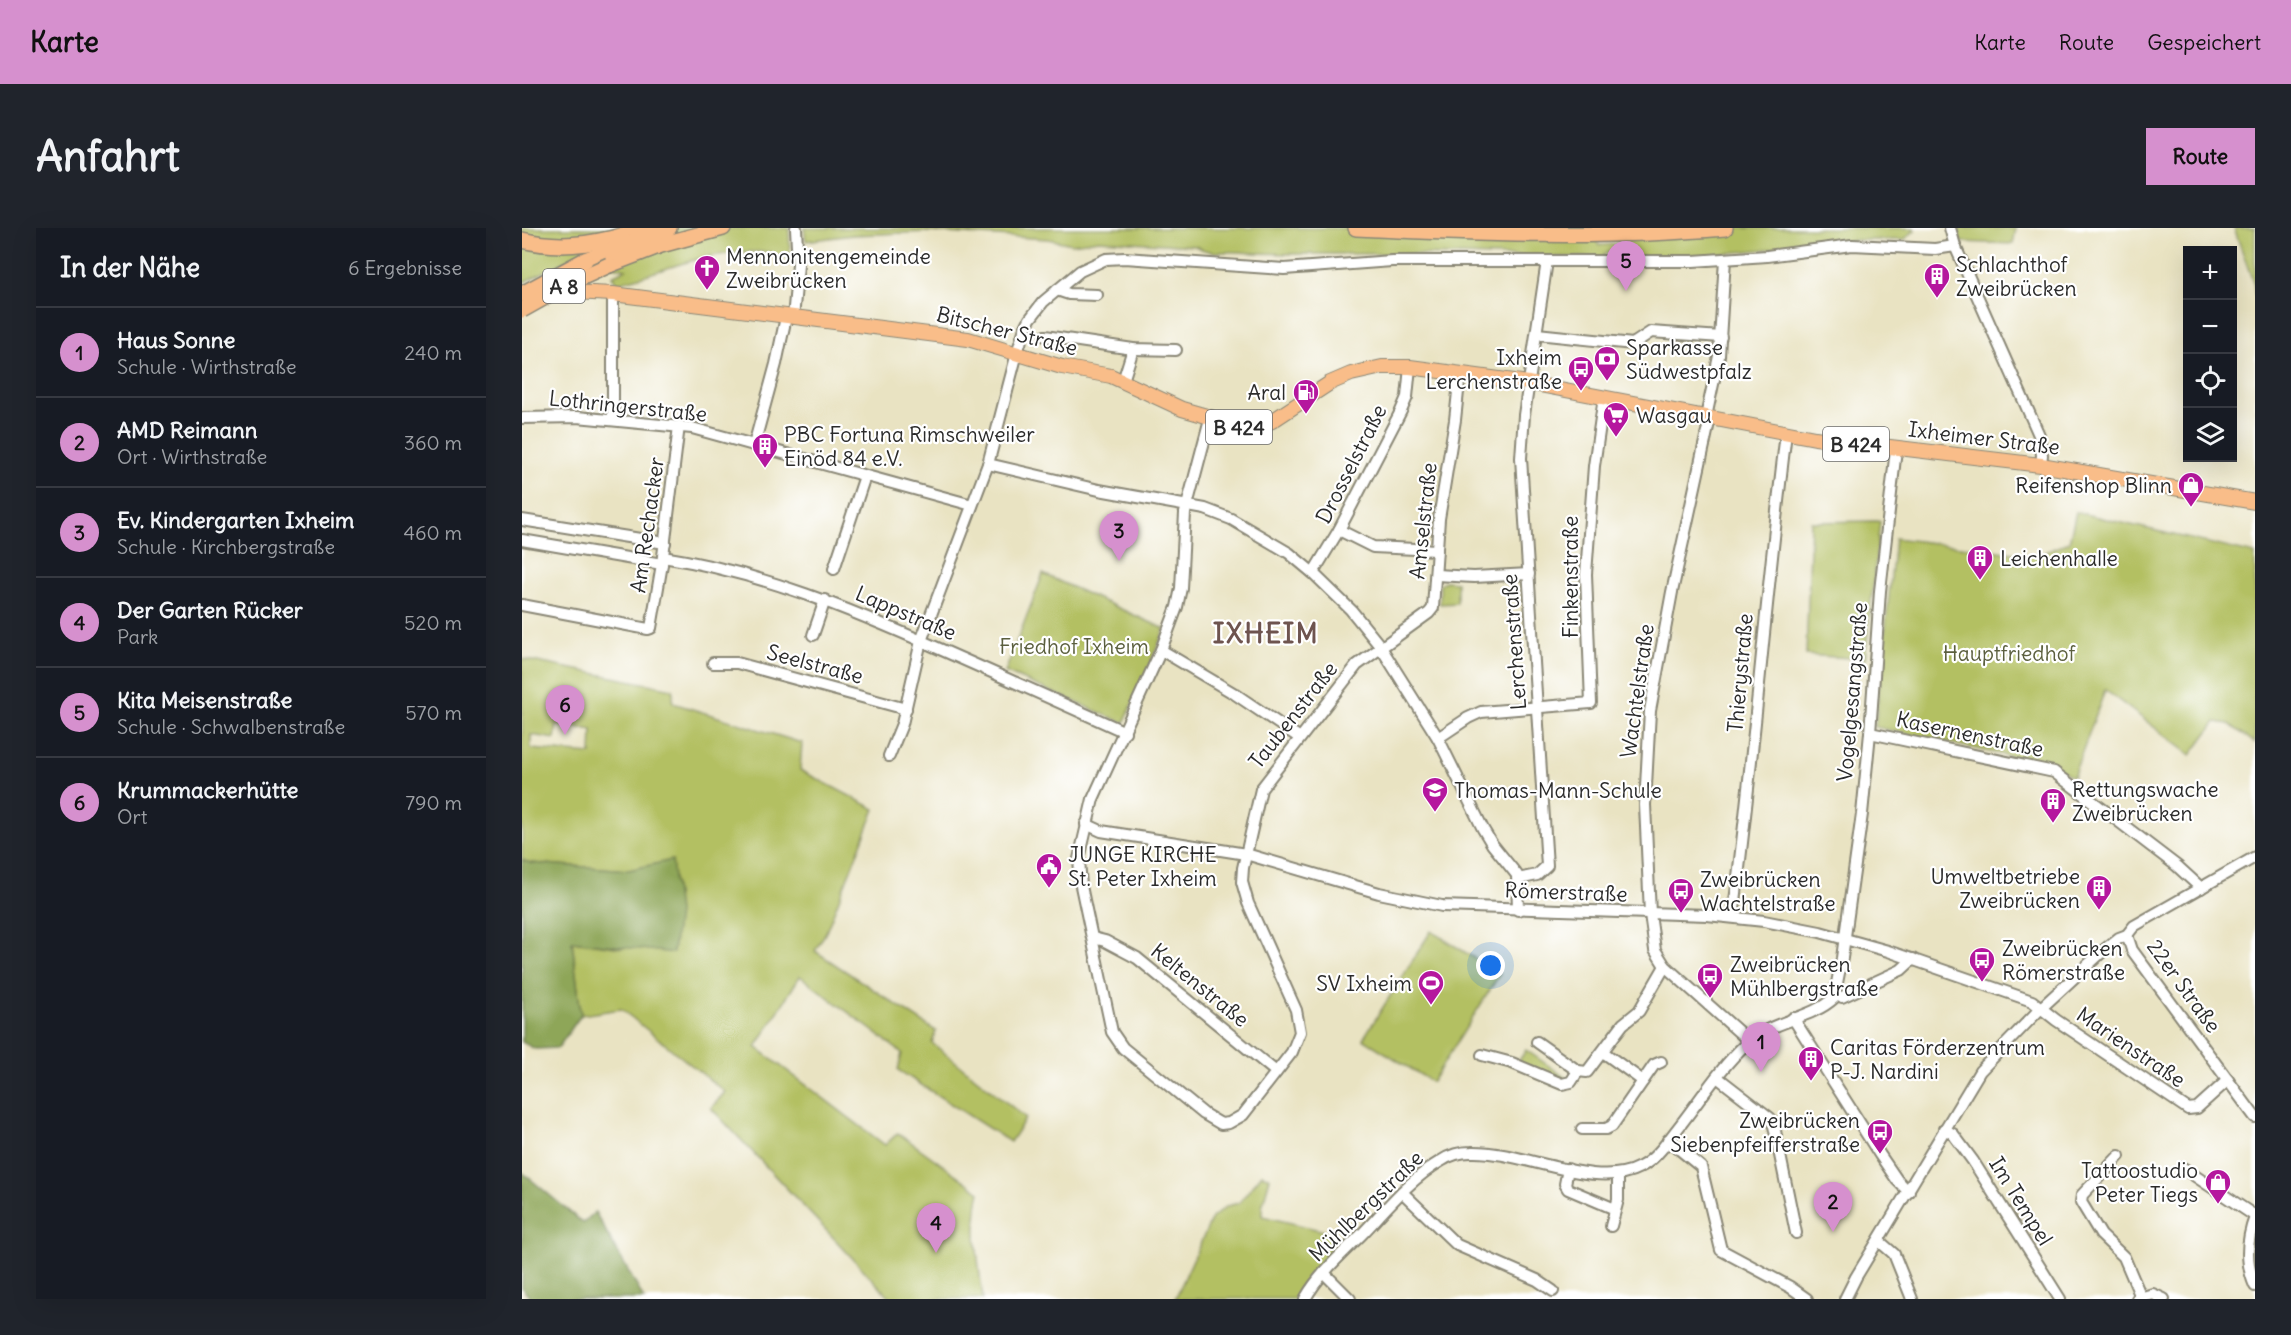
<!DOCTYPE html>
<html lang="de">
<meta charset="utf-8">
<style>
:root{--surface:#171b24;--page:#20242c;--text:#f1f3f6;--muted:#9ea1a6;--line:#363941;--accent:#d690ce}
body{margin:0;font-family:Delius,sans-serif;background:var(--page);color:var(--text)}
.controls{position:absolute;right:18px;top:18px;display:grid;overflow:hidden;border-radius:0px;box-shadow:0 6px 24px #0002}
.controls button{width:54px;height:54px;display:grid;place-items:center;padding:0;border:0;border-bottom:2px solid var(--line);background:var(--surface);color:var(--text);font:30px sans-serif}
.you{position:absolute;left:969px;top:738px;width:21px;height:21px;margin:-15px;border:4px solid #fff;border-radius:50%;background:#1a73e8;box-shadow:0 0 0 9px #1a73e833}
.badge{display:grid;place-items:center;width:39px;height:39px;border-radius:50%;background:var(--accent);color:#111;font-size:20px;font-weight:700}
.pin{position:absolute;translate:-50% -50px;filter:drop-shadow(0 2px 3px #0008)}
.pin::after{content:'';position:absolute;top:32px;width:21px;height:18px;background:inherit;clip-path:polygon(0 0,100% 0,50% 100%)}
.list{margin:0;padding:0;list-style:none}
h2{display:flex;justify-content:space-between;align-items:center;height:78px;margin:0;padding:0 24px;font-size:26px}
h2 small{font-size:20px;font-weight:400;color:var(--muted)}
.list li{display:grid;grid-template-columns:39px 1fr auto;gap:18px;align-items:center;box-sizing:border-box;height:90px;padding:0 24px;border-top:2px solid var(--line)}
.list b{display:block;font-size:22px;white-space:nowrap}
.list p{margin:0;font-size:20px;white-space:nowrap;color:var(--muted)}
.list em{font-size:20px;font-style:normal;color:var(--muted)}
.icon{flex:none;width:33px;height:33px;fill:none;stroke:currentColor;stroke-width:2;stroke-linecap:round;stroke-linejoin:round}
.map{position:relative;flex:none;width:1733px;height:1071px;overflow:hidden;border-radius:0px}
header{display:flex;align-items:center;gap:36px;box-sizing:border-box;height:84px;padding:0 30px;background:var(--accent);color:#111}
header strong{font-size:28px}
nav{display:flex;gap:33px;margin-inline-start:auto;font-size:21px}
.intro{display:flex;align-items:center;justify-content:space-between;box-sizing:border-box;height:144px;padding:0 36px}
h1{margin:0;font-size:42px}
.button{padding:15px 27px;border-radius:0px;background:var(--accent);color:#111;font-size:21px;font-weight:700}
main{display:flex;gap:36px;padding:0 36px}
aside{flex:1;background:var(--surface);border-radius:0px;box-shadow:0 6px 24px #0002}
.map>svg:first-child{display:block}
.green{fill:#b3c062;stroke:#6f7646;stroke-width:1.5;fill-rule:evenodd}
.forest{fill:#8ea658;stroke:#5c6842;stroke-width:1.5}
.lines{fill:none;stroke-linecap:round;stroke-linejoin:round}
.minor-casing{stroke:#8a8776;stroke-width:14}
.major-casing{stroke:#8a8776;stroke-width:16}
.highway-casing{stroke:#8a8776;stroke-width:18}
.minor{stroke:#fff;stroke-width:10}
.major{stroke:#f9bd89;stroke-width:14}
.highway{stroke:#f9bd89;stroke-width:15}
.highway-bridge-casing{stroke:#8a8776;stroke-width:18;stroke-linecap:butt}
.highway-bridge{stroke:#f9bd89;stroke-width:15}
.labels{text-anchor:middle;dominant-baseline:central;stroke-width:4.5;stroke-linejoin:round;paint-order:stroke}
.shield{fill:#fff;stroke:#6b6b6b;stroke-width:1.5}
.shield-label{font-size:20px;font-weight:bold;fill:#2b2b2b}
.poi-label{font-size:21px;fill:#2b2b2b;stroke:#fff;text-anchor:start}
.street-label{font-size:21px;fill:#2b2b2b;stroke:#fff}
.park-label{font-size:21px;fill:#5b5f3e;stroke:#fff}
.district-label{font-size:27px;font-weight:bold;letter-spacing:1.5px;fill:#6e544f;stroke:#fff}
</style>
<header>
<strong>Karte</strong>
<nav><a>Karte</a><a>Route</a><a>Gespeichert</a></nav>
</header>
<div class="intro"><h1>Anfahrt</h1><a class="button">Route</a></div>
<main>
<aside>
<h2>In der Nähe<small>6 Ergebnisse</small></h2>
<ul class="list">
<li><span class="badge">1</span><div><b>Haus Sonne</b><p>Schule · Wirthstraße</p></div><em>240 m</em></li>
<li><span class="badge">2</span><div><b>AMD Reimann</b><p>Ort · Wirthstraße</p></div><em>360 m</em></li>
<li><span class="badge">3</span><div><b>Ev. Kindergarten Ixheim</b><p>Schule · Kirchbergstraße</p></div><em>460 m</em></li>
<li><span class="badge">4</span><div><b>Der Garten Rücker</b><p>Park</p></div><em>520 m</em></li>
<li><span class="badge">5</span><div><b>Kita Meisenstraße</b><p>Schule · Schwalbenstraße</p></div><em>570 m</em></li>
<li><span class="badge">6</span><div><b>Krummackerhütte</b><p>Ort</p></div><em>790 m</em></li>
</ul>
</aside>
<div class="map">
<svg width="1733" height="1071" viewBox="0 0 1733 1071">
<rect width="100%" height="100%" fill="#fff"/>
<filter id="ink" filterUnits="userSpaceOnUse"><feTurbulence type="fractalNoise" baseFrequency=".0167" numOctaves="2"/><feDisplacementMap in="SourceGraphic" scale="12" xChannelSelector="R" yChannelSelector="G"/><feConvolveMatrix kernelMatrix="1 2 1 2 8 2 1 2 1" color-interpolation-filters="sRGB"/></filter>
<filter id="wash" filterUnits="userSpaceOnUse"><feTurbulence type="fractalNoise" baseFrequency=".008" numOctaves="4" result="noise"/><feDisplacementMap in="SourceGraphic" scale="24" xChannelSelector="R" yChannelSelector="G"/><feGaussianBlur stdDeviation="1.35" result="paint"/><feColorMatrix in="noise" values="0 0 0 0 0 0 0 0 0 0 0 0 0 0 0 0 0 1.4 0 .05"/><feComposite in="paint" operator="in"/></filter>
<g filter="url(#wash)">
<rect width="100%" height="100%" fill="#e9e3c2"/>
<!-- green -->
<g class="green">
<path d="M0,0H267L268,29C260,30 254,25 246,24C228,23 207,25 190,28C157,34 127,48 95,55L90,48L104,41L52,29L0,55Z"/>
<path d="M282,0H1075L1076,17L1101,16V0H1392L1393,2L1382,12H1337L1176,28L1091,30L1089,25L1082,26L1080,30C1013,29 945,27 878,26C824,25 770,28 717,24C698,23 690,27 673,18L577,12L550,16L526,11L407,4L331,7L284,13Z"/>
<path d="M1437,0H1494L1491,16L1438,14Z"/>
<path d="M1712,0H1733V68L1732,57Z"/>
<path d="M1554,284L1733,326V515L1707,496L1694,494L1669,527L1583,462L1551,549L1532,538L1353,499L1373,310L1515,328L1547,314Z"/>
<path d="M1358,293L1343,431L1284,427L1289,294Z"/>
<path d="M521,346L643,401L602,495L483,444Z"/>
<path d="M923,353L935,354V375L918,376V357Z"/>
<path d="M0,431L151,461V475L280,515L278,542L353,581L304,704L293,723L414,803L410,815L504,890L488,914L376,842L380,825L278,748L234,819L363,917L376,905L458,964C449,1000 457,1035 461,1071H369L189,880L203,864L99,781L59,787L50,713L100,720L150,633L107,642L8,635L0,632ZM35,497L70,502L69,526L9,521V507L33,511Z"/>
<path d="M909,703L978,746L910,854L841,811Z"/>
<path d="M1004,822L1047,852L1045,854L996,834Z"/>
<path d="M740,946L748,950L740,979V988L806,1004L819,1012L774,1071H653L690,990L705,978L717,975Z"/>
</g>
<!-- forest -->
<g class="forest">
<path d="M0,632L8,635L107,642L150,632L156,684L151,725L50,713L59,787L36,820L13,821L0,814Z"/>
<path d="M0,944L61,995L73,984L122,1071H9L0,1060Z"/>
</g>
</g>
<g filter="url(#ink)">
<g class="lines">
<!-- minor casing -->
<g class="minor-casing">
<g id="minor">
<path d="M1428,0L1433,18L1517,207L1520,227L1519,237"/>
<path d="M535,62L547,66L575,67"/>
<path d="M91,66V192"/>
<path d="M271,90L276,37L274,0"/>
<path d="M1015,106L1111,116L1129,104L1199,109"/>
<path d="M523,108L611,121L654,122"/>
<path d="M601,153L611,121"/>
<path d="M1184,189L1197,128L1203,31"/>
<path d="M0,190L55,189L170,200L450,277"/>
<path d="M1188,190L1150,364L1128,483L1123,577L1128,686L1133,722L1143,738L1227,813"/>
<path d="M688,191L663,285L659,360L655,379L639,422L571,571L557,631L559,658L590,804L601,820L682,886L699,896L707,895L721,887L770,824L778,804L774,782L726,675L720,654L721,640L739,561L835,437L907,385L911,380L917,291L933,192L938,145"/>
<path d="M232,217L254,136L264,89"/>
<path d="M466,236L577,262L683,281L709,291L767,325L791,345L829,382L858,418L916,510L961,601L970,616L995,647L996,682"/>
<path d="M0,292L143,315"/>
<path d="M817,302L851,319L915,322"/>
<path d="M0,312L140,336"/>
<path d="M141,329C239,344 330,382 420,422C481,449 542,476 603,504"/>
<path d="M312,341L343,248"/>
<path d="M791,345L817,302L879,183L885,169L888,139"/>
<path d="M914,347L952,349L1007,346"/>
<path d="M0,377L126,401L129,400L140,336L157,198"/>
<path d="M291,407L303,372"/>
<path d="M639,422L713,466L778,510"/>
<path d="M191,435H215L384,481"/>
<path d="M1348,505L1532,544L1655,638L1679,660"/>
<path d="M916,510L946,490L959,484L1069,475L1064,346L1072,238L1082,169"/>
<path d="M367,528L380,496L399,413L466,236L495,125L502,103L508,91L521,74L558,43L584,31L603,30L762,41L870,33H1171L1245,28L1330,17L1413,21L1433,18"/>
<path d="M564,596L579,603L724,626L857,665L920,678L1185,687L1242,693L1298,704L1366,723L1510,773L1534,792L1666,881L1675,880L1706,852"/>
<path d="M996,651L1015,647L1025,638L999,230L1002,187L1025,33"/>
<path d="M1211,689C1232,528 1244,366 1264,205"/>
<path d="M1605,707L1610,722L1733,889"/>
<path d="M571,710L583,713L615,730L754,844"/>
<path d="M1320,769L1379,742L1391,731"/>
<path d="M1271,790L1358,927L1375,952L1387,964"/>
<path d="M1015,814L1056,843L1065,844L1101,796L1117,783L1143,738"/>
<path d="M1081,824L1121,853"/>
<path d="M960,827L990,835L1040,856L1049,854L1056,843"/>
<path d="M1195,849L1248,890L1252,898L1274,1005"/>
<path d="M1060,901H1084L1090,898L1132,837L1139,834"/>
<path d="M1422,901L1431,906L1451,933L1538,1071"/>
<path d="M1146,912L1179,939L1199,1022L1268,1059L1285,1071"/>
<path d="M1597,928L1560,967L1559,974L1579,1007L1602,1029L1619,1069"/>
<path d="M1661,940L1733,988"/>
<path d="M1046,941L1043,956L1046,961L1093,981"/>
<path d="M880,964L935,1017L1015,1052L1031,1063"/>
<path d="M1733,989C1724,1013 1723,1035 1733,1058"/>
<path d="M1089,998L1096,972V946"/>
<path d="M1357,1013L1372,1026L1390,1071"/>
<path d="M802,1045L828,1071"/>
<path d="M783,1071C797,1046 820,1026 840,1006C864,981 888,951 919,933C928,927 939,924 949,924C999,922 1073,963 1118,939C1134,931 1145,914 1156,900C1178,872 1198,840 1224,816C1249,792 1288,792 1312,770L1320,730L1340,586L1348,505L1358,363L1374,221"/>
<path d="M1323,1071L1334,1049L1458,843L1519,780L1582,722L1597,710L1605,707L1612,698L1733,629"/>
<path d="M1615,1071L1631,1066L1642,1071"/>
</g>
</g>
<!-- major casing -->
<g class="major-casing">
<path id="major" d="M30,63L91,66L446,111L540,139L589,148L660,181L723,199H731L750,193L808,155L829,146L860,139H888L1007,155L1293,210L1519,237L1733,274"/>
</g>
<!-- highway casing -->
<g class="highway-casing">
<g id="highway">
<path d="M834,0C957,6 1080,11 1203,0"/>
<path d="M0,12C43,23 84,14 125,0"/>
<path d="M63,32L147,0"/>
<path d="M87,37L139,17L201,0"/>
</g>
</g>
<!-- minor -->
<use href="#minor" class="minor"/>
<!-- major -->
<use href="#major" class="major"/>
<!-- highway -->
<use href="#highway" class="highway"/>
<!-- highway-bridge casing -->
<g class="highway-bridge-casing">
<g id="highway-bridge">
<path d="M0,66L63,32"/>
<path d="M0,82L50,54L87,37"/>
</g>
</g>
<!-- highway-bridge -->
<use href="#highway-bridge" class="highway-bridge"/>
</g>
</g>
<!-- icons -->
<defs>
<g id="church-pin" transform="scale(1.35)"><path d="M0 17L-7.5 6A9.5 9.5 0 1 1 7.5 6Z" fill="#b5179e" stroke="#fff"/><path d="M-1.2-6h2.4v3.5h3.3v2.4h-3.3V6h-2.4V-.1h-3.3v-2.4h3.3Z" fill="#fff"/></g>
<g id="building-pin" transform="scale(1.35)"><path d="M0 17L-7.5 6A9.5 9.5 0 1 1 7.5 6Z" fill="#b5179e" stroke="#fff"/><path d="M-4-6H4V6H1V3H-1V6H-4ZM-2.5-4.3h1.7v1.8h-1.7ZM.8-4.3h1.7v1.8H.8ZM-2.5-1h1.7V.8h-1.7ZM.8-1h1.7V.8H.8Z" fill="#fff"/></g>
<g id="bank-pin" transform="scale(1.35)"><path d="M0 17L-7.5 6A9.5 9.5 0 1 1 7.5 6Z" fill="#b5179e" stroke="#fff"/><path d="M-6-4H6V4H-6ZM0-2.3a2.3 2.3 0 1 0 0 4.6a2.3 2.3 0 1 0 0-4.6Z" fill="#fff"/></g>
<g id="bus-pin" transform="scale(1.35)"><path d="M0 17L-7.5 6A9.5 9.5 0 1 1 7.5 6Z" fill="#b5179e" stroke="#fff"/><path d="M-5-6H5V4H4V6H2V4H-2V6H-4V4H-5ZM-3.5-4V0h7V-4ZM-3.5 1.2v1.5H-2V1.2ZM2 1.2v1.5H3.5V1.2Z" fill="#fff"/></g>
<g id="fuel-pin" transform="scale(1.35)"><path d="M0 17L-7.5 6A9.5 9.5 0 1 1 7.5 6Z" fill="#b5179e" stroke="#fff"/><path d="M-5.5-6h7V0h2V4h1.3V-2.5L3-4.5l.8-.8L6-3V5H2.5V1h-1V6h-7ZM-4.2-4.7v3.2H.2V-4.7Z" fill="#fff"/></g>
<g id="supermarket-pin" transform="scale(1.35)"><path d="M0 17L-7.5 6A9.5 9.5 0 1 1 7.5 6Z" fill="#b5179e" stroke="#fff"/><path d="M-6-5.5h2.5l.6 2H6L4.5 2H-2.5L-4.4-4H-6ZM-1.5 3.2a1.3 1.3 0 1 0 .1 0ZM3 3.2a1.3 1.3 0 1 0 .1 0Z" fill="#fff"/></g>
<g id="shop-pin" transform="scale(1.35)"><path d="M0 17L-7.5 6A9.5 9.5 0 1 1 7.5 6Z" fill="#b5179e" stroke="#fff"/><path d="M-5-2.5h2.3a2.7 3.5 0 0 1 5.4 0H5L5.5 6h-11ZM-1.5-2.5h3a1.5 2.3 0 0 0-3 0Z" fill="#fff"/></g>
<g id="school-pin" transform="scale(1.35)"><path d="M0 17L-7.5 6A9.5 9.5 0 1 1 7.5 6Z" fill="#b5179e" stroke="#fff"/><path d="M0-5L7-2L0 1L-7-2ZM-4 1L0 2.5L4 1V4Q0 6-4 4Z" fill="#fff"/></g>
<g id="civic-pin" transform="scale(1.35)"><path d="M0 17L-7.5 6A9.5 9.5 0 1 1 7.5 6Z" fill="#b5179e" stroke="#fff"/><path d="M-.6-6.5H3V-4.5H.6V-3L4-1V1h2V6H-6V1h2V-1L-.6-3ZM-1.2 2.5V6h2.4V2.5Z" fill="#fff"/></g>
<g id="stadium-pin" transform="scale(1.35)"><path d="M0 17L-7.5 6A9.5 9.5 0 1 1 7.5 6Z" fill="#b5179e" stroke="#fff"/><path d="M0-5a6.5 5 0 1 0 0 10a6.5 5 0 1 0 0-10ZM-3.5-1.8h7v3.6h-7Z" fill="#fff"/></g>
</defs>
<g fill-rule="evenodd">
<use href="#church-pin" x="185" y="40"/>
<use href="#building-pin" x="1415" y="48"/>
<use href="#bank-pin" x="1085" y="131"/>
<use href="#bus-pin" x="1059" y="141"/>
<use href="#fuel-pin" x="784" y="164"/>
<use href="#supermarket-pin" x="1094" y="187"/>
<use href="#building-pin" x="243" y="218"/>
<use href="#shop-pin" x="1669" y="257"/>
<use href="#building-pin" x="1458" y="330"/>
<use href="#school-pin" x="913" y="562"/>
<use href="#building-pin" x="1531" y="573"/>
<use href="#civic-pin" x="527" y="638"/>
<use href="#building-pin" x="1577" y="660"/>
<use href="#bus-pin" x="1159" y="663"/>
<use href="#bus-pin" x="1460" y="732"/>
<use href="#bus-pin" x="1188" y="748"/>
<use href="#stadium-pin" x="909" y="755"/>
<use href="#building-pin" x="1289" y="831"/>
<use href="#bus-pin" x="1358" y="904"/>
<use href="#shop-pin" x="1696" y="954"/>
</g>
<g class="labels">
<!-- shield labels -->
<g class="shield">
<rect x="21" y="41" width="42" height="34" rx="4.5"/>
<rect x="684" y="182" width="66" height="34" rx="4.5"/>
<rect x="1301" y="199" width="66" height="34" rx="4.5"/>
</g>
<g class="shield-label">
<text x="42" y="58">A 8</text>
<text x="717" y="199">B 424</text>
<text x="1334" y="216">B 424</text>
</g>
<!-- poi labels -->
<g class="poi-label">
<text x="204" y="28">Mennonitengemeinde<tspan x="204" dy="24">Zweibrücken</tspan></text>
<text x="1434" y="36">Schlachthof<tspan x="1434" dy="24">Zweibrücken</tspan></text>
<text x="1104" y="119">Sparkasse<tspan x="1104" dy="24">Südwestpfalz</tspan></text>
<text x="1040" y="129" text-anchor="end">Ixheim<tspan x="1040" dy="24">Lerchenstraße</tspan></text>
<text x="764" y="164" text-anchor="end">Aral</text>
<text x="1114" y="187">Wasgau</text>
<text x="262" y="206">PBC Fortuna Rimschweiler<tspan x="262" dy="24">Einöd 84 e.V.</tspan></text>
<text x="1650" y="257" text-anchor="end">Reifenshop Blinn</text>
<text x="1478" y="330">Leichenhalle</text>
<text x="1550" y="561">Rettungswache<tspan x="1550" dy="24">Zweibrücken</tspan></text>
<text x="932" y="562">Thomas-Mann-Schule</text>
<text x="546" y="626">JUNGE KIRCHE<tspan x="546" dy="24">St. Peter Ixheim</tspan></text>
<text x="1558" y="648" text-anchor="end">Umweltbetriebe<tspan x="1558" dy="24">Zweibrücken</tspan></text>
<text x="1178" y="651">Zweibrücken<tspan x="1178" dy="24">Wachtelstraße</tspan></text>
<text x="1480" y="720">Zweibrücken<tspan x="1480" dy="24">Römerstraße</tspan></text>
<text x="1208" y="736">Zweibrücken<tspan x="1208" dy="24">Mühlbergstraße</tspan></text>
<text x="890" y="755" text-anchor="end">SV Ixheim</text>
<text x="1308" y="819">Caritas Förderzentrum<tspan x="1308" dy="24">P-J. Nardini</tspan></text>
<text x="1338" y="892" text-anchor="end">Zweibrücken<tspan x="1338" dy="24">Siebenpfeifferstraße</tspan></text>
<text x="1676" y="942" text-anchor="end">Tattoostudio<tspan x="1676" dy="24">Peter Tiegs</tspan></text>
</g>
<!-- street labels -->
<g class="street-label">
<text transform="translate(485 103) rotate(14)">Bitscher Straße</text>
<text transform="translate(106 178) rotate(6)">Lothringerstraße</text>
<text transform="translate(1462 210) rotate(7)">Ixheimer Straße</text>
<text transform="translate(829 236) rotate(-63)">Drosselstraße</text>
<text transform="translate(901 293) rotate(-84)">Amselstraße</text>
<text transform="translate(125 297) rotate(-82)">Am Rechacker</text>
<text transform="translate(1048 349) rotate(-90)">Finkenstraße</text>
<text transform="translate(384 385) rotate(23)">Lappstraße</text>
<text transform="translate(992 414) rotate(-94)">Lerchenstraße</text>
<text transform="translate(293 436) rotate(15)">Seelstraße</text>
<text transform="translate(1218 445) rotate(-85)">Thierystraße</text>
<text transform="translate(1115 463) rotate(-82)">Wachtelstraße</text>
<text transform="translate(1330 464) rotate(-85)">Vogelgesangstraße</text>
<text transform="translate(771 487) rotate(-52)">Taubenstraße</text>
<text transform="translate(1448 506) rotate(12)">Kasernenstraße</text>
<text transform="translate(1044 664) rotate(2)">Römerstraße</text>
<text transform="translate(678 757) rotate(39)">Keltenstraße</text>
<text transform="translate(1662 758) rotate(54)">22er Straße</text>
<text transform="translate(1609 819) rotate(34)">Marienstraße</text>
<text transform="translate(1499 973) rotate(58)">Im Tempel</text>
<text transform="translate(844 978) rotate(-44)">Mühlbergstraße</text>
</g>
<!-- park labels -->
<g class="park-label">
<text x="552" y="418">Friedhof Ixheim</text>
<text x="1487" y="425">Hauptfriedhof</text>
</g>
<!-- district labels -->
<g class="district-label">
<text x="744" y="405">IXHEIM</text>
</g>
</g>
</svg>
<div class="controls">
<button>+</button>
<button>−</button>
<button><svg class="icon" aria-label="locate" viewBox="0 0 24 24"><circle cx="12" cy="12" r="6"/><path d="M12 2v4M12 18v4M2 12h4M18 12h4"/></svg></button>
<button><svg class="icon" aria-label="layers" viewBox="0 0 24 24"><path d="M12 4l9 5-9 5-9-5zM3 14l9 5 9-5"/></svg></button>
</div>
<div class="you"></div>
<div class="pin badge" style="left:1239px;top:844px">1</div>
<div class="pin badge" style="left:1311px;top:1004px">2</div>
<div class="pin badge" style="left:597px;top:333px">3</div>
<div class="pin badge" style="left:414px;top:1025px">4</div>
<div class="pin badge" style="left:1104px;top:63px">5</div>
<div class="pin badge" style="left:43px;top:507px">6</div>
</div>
</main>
